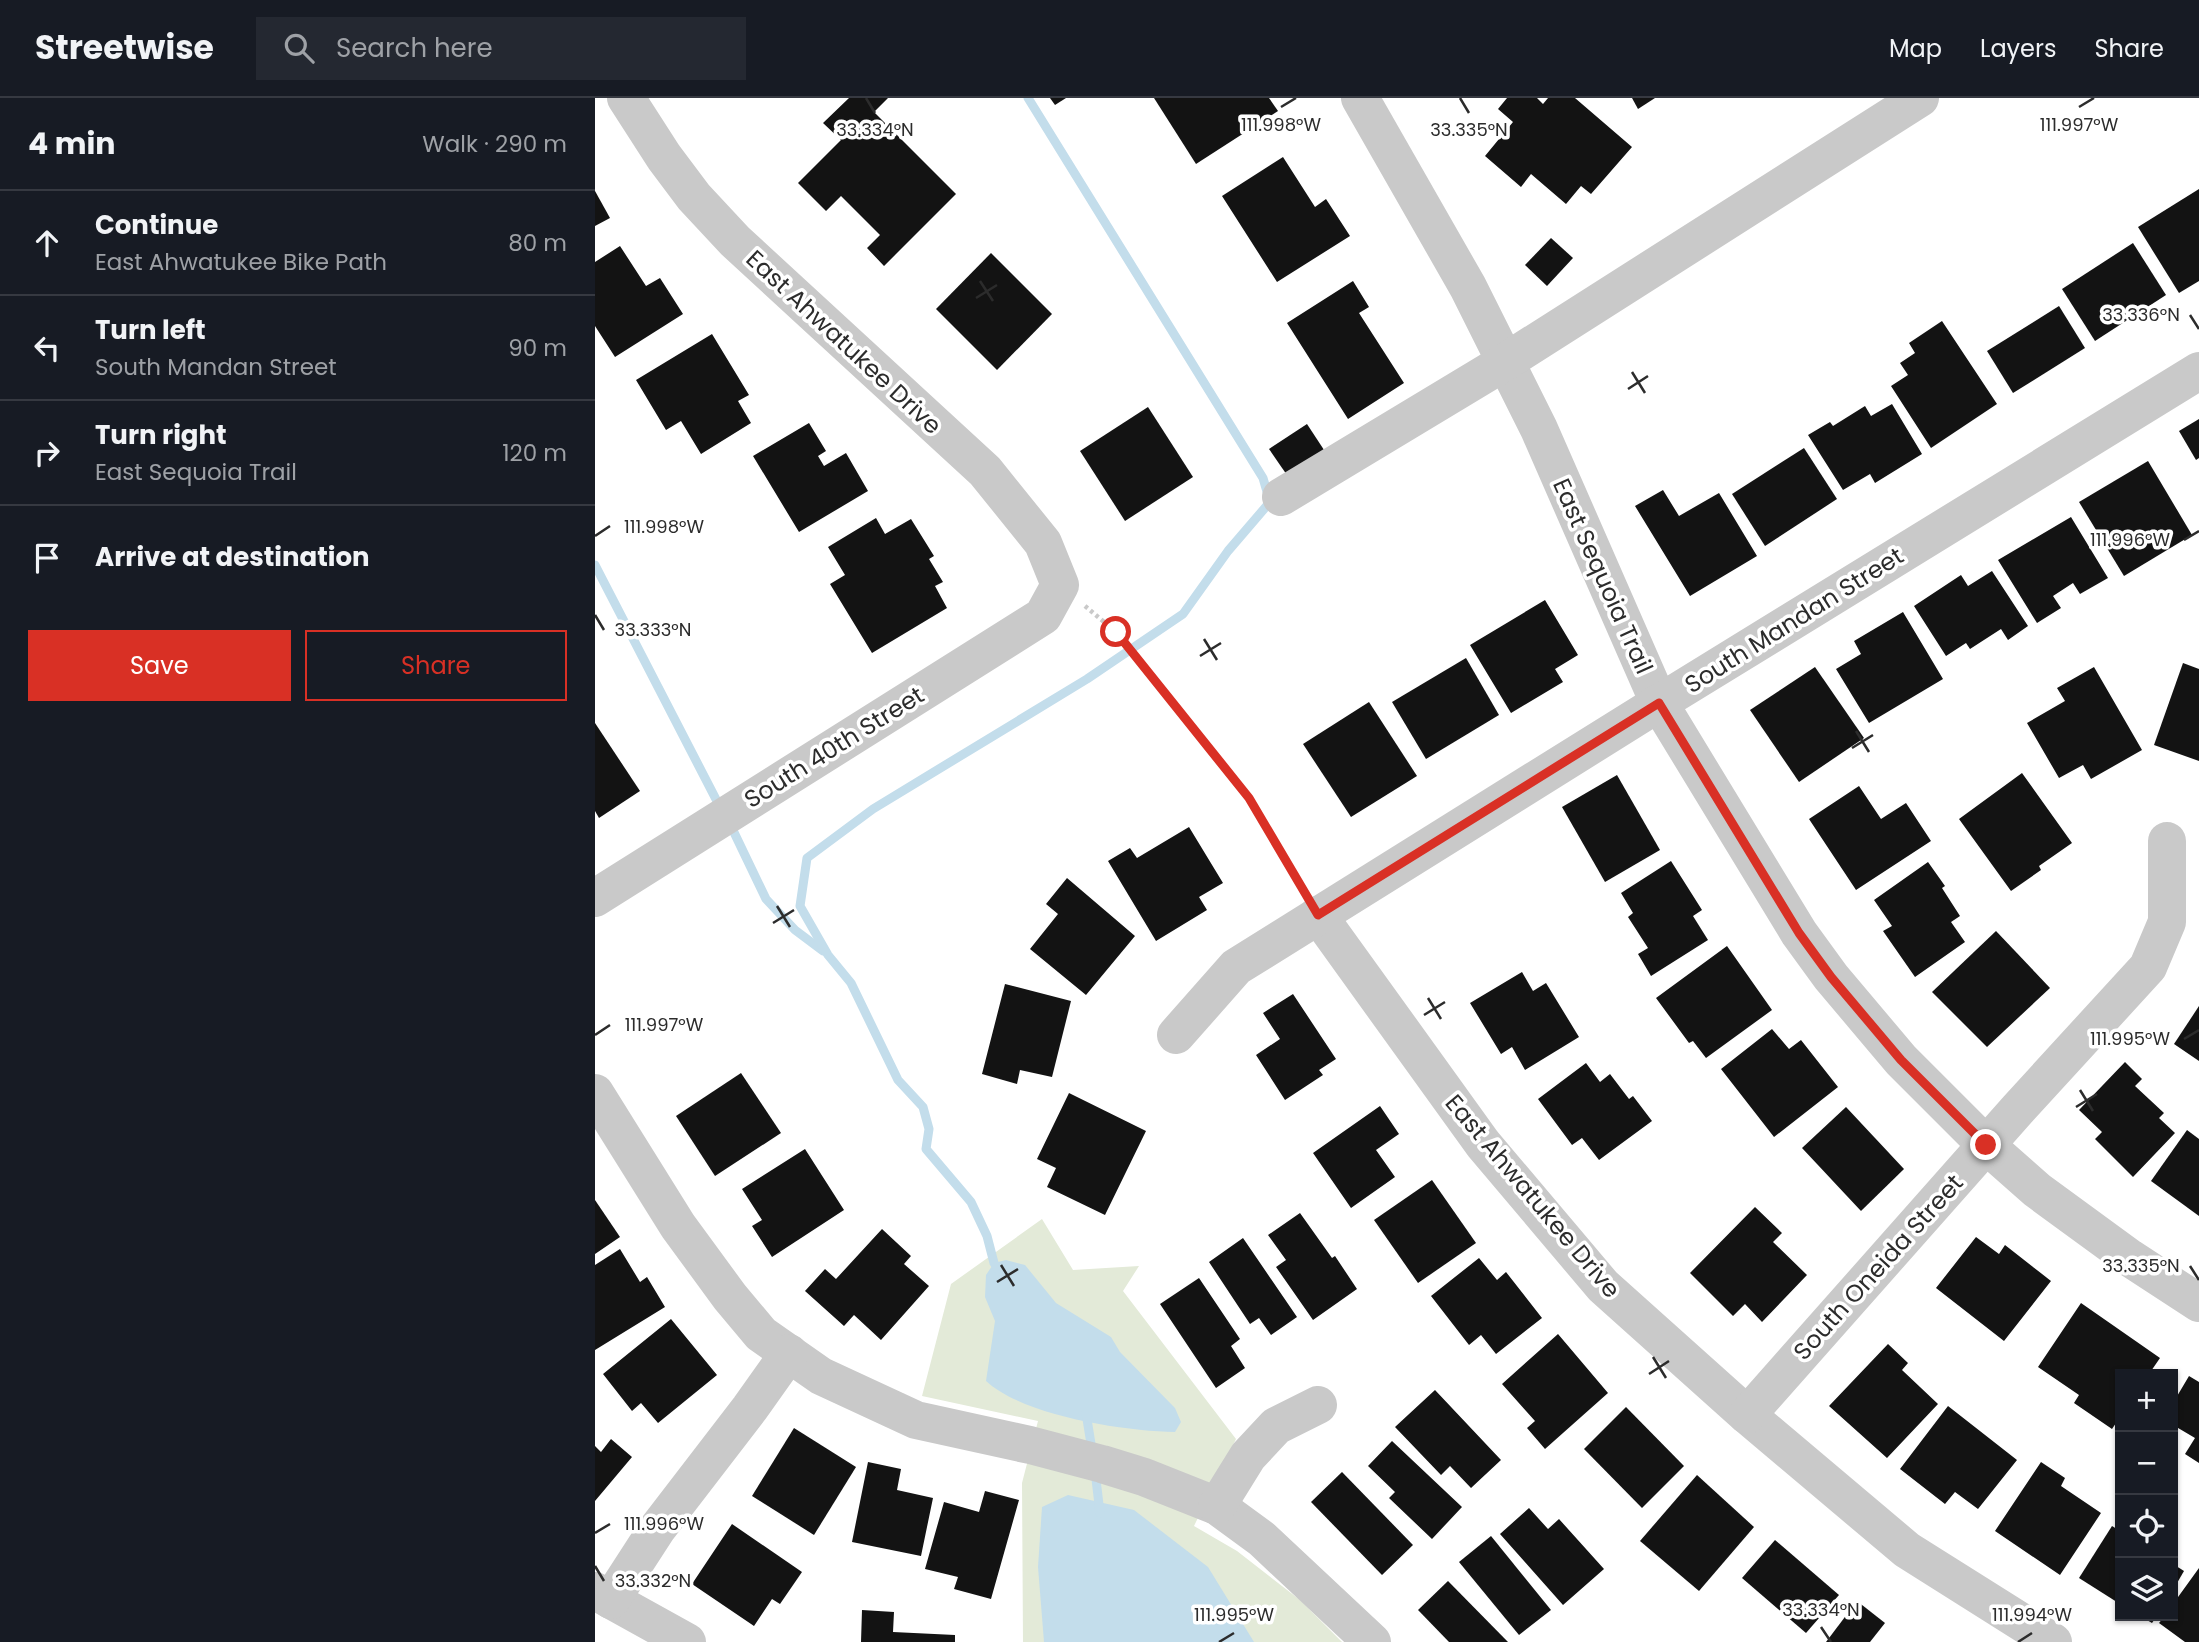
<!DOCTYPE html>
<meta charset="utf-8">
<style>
:root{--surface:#171b24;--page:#242831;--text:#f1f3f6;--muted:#9ea1a6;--line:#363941;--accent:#d93025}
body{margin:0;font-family:Poppins,sans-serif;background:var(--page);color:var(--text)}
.controls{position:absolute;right:21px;bottom:21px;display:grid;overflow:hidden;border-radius:0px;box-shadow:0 2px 5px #0004}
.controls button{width:63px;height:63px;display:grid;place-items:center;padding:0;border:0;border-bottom:2px solid var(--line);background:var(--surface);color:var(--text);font:35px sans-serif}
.stop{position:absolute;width:21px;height:21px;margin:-16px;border:5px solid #d93025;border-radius:50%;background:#fff}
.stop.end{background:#d93025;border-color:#fff;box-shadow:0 2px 7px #0008}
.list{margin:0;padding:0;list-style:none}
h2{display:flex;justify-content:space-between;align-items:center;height:91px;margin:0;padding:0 28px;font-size:30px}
h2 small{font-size:23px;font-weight:400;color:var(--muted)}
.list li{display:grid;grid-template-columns:46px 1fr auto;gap:21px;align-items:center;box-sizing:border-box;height:105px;padding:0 28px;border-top:2px solid var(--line)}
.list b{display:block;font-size:26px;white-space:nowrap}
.list p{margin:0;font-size:23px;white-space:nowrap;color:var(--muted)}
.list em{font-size:23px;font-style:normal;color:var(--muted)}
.actions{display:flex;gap:14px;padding:21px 28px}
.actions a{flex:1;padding:16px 0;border:2px solid var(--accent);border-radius:0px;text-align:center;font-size:24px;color:var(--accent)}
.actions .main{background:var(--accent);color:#fff}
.icon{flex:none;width:38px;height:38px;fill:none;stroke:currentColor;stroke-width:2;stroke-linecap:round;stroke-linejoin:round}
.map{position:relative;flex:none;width:1604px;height:1544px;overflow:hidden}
header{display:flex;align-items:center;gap:42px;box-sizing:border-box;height:98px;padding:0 35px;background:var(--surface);border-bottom:2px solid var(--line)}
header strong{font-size:33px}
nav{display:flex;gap:38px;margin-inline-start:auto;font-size:24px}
.search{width:490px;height:63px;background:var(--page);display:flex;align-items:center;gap:18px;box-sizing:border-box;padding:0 24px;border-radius:0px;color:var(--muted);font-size:26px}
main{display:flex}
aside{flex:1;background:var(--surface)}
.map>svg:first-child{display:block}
.green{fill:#e3ead8}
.water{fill:#c3ddeb}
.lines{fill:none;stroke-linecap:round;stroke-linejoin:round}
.stream{stroke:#c3ddeb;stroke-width:9}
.building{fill:#131313}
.path{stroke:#c9c9c9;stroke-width:4.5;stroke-dasharray:3.5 3.5;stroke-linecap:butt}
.minor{stroke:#c9c9c9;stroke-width:38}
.route{stroke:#d93025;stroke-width:9}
.ticks{fill:none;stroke:#2c2c2c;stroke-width:2.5}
.labels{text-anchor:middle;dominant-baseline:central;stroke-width:7;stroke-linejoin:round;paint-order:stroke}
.street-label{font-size:24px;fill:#2c2c2c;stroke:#fff}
.ticks-label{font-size:18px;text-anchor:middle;fill:#2c2c2c;stroke:#fff;stroke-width:7;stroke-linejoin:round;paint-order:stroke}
</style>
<header>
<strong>Streetwise</strong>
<div class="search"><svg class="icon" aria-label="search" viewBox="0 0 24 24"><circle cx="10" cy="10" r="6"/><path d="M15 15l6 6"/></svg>Search here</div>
<nav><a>Map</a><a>Layers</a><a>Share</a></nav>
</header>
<main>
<aside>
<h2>4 min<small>Walk · 290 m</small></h2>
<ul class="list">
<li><svg class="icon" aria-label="ahead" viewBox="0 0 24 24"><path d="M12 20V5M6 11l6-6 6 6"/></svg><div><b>Continue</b><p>East Ahwatukee Bike Path</p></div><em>80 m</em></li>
<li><svg class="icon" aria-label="left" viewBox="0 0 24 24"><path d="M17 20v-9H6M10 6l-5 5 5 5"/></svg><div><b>Turn left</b><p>South Mandan Street</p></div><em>90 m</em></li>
<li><svg class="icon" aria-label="right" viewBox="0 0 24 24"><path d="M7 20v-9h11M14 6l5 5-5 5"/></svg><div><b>Turn right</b><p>East Sequoia Trail</p></div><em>120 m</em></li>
<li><svg class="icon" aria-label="arrive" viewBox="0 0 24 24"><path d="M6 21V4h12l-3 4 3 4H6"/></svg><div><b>Arrive at destination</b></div></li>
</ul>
<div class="actions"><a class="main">Save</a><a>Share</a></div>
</aside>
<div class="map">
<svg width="1604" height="1544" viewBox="0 0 1604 1544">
<rect width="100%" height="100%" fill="#fff"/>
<!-- green -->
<path class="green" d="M447,1121L478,1172L544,1168L528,1193L641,1341L599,1428L642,1453L705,1502L747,1544H428L427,1385L443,1323L327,1298L356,1186Z"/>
<!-- water -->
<g class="water">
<path d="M411,1162L430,1167L461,1205L516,1239L525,1254L580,1310L586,1324L580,1334C529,1333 429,1318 391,1283L400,1223L390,1199L391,1177L399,1165Z"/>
<path d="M473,1397L539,1412L613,1469L659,1544H449L443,1469L447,1409Z"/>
</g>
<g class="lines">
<!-- stream -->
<g class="stream">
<path d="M0,467L126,711"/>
<path d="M135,726L171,801L200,832L228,853"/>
<path d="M406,1175L399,1165L392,1138L376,1104L331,1051L334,1031L328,1009L303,982L256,885L233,857L205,808L212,760L278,711L492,581L588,516L633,453L675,404L668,380L433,0"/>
<path d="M491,1315L497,1352"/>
<path d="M500,1373L505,1415"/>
</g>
</g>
<!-- building -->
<g class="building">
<path d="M254,0H293L279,14L361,96L289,168L272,150L285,137L246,98L231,113L203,85L246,42L228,25Z"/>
<path d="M455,0H471L460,7Z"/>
<path d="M559,0H674L683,13L601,66Z"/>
<path d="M912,0H942L948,6L953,0H980L1037,49L996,96L986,88L971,106L936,76L926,89L890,58L918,24L903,11Z"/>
<path d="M1037,0H1060L1043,11Z"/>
<path d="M688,59L720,109L731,101L755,138L682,184L627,98Z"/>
<path d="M1604,91V183L1584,195L1543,129Z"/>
<path d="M0,93L15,120L0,128Z"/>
<path d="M956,140L978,160L952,188L930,167Z"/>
<path d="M1538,145L1571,197L1500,243L1467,191Z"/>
<path d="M25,148L51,188L65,180L88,216L20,259L0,228V164Z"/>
<path d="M396,155L457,216L402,272L341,211Z"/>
<path d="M758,183L774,209L764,215L809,285L753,321L692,225Z"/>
<path d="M1464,208L1490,250L1418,295L1392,253Z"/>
<path d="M1347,223L1402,306L1336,350L1296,288L1313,277L1305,265L1320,255L1314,245Z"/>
<path d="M117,236L154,297L143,303L156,325L106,356L86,323L71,332L41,282Z"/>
<path d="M1297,306L1327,356L1280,385L1275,376L1248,392L1213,337L1235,324L1238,328L1270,308L1276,318Z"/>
<path d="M553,309L598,379L530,423L485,353Z"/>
<path d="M1604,321V360L1601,362L1584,333Z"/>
<path d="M214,325L231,353L223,358L229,368L251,355L273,393L204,434L158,358Z"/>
<path d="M712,326L731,355L694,380L674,351Z"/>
<path d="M1209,350L1242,401L1170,448L1137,396Z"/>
<path d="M1553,363L1597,437L1529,478L1484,404Z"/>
<path d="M1068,392L1084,418L1124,395L1162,458L1095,498L1040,408Z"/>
<path d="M1476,419L1513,480L1485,496L1478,485L1458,498L1466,510L1442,525L1403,462Z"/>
<path d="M281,420L290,436L316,421L339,458L334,461L348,484L340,488L352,510L277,555L235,486L250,477L233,449Z"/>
<path d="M1397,473L1433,528L1413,542L1406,531L1375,551L1371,545L1351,558L1319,508L1366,477L1373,488Z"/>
<path d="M950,502L983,557L960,571L968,584L916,615L875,547Z"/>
<path d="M1308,514L1348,581L1274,625L1241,571L1266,556L1259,543Z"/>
<path d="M871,560L904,617L831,661L797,604Z"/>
<path d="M1588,565L1604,571V663L1559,647Z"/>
<path d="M1220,569L1269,640L1204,684L1155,612Z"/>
<path d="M1499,569L1547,652L1496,681L1488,667L1464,680L1432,625L1470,603L1462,590Z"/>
<path d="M774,604L822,678L756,719L708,646Z"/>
<path d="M0,625L45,693L4,720L0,713Z"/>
<path d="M1427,675L1477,745L1444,768L1446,772L1416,793L1364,721Z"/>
<path d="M1022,677L1065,752L1010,784L967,709Z"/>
<path d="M1264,688L1286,721L1311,705L1336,743L1261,792L1214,721Z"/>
<path d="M594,729L628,785L604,799L612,812L561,843L513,763L535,750L542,760Z"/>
<path d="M1076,763L1107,812L1098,818L1113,842L1056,878L1043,856L1053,850L1033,819L1038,815L1026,795Z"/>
<path d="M1333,764L1350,788L1347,790L1365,818L1356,824L1370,844L1320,879L1288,833L1297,828L1279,802Z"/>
<path d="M472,780L540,838L491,897L435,851L463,816L451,806Z"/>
<path d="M1401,833L1455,890L1392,949L1337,894Z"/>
<path d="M1132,848L1177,912L1111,960L1098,943L1094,945L1061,900Z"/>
<path d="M927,874L938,893L951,885L984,939L930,972L917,949L906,956L875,905Z"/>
<path d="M410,886L476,903L457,979L425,972L422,986L387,976Z"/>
<path d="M698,896L741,961L724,972L728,977L690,1002L661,957L685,941L668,915Z"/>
<path d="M1604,908V963L1579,946Z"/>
<path d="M1177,931L1194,951L1206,942L1243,989L1179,1039L1126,971Z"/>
<path d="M1530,964L1547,981L1540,988L1569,1015L1564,1020L1580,1035L1538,1079L1500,1041L1507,1034L1484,1012Z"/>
<path d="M991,965L1005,984L1015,976L1034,1001L1038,998L1057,1023L1004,1062L987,1040L977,1047L943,1001Z"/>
<path d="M146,975L186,1035L120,1078L81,1018Z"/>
<path d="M474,995L551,1033L510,1117L452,1089L461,1070L442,1061Z"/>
<path d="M785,1008L804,1036L781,1052L800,1079L756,1110L718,1055Z"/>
<path d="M1251,1009L1309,1071L1266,1113L1207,1050Z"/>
<path d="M1592,1032L1604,1041V1118L1556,1083Z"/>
<path d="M210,1051L249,1112L177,1159L157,1128L167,1122L147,1091Z"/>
<path d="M837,1082L881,1145L823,1185L779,1122Z"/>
<path d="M0,1102L25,1139L0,1156Z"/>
<path d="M1160,1109L1187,1135L1178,1144L1212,1177L1167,1224L1150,1206L1138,1218L1095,1175Z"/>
<path d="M705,1115L737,1160L740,1158L762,1191L718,1222L681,1169L691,1162L673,1137Z"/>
<path d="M287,1131L316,1158L309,1166L334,1188L286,1242L259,1217L249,1228L210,1193L230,1171L241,1181Z"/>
<path d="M1381,1139L1404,1156L1410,1147L1456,1183L1409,1243L1341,1190Z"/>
<path d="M648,1140L702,1219L676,1237L664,1220L655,1226L614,1164Z"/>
<path d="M25,1151L45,1184L52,1179L70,1209L0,1252V1167Z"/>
<path d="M884,1160L902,1182L911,1174L947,1220L901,1256L886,1237L874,1247L836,1198Z"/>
<path d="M604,1180L645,1241L636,1248L650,1270L621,1290L565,1206Z"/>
<path d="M1486,1205L1565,1260L1554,1276H1525V1319L1517,1331L1479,1305L1484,1297L1443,1269Z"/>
<path d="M76,1221L122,1277L63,1325L46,1305L37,1313L8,1276Z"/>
<path d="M963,1236L1013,1295L950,1351L932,1330L940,1323L907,1286Z"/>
<path d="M1293,1246L1313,1265L1307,1272L1343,1306L1292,1360L1234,1308Z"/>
<path d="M1594,1278L1604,1284V1365L1590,1356L1600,1340L1578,1327V1305Z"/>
<path d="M840,1292L906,1362L876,1390L855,1368L846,1377L800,1329Z"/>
<path d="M1353,1308L1422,1362L1383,1411L1360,1394L1350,1406L1305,1371Z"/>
<path d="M1031,1309L1089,1368L1047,1410L989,1351Z"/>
<path d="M199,1330L261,1369L219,1437L157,1398Z"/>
<path d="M16,1341L37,1359L0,1403V1348L6,1354Z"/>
<path d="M797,1343L867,1409L837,1441L794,1400L800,1394L773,1368Z"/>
<path d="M273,1364L306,1371L302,1392L338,1400L326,1458L257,1444Z"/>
<path d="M1446,1364L1470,1380L1466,1388L1506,1415L1465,1477L1400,1433Z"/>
<path d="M747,1374L818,1447L787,1477L716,1404Z"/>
<path d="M1102,1377L1159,1429L1104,1493L1045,1443Z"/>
<path d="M390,1393L424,1402L396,1501L359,1491L363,1479L330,1471L349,1404L384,1414Z"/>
<path d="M934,1410L953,1431L964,1421L1009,1471L968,1507L905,1436Z"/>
<path d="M137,1426L207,1474L185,1506L177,1501L159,1528L97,1486Z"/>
<path d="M1517,1428L1525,1433V1506L1484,1480Z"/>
<path d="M896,1438L956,1512L924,1537L864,1464Z"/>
<path d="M1180,1442L1244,1497L1211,1535L1147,1480Z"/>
<path d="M1578,1466L1589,1473L1578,1492Z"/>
<path d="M1604,1470V1544H1590L1564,1525L1570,1518H1578V1506Z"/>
<path d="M853,1483L913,1544H854L823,1512Z"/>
<path d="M1262,1503L1290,1525L1275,1544H1231Z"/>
<path d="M267,1512L299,1514L298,1534L360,1537V1544H266Z"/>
<path d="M1545,1518H1562L1557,1525Z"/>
</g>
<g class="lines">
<!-- path -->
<path class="path" d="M490,508L521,534L654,700L706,788"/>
<!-- minor -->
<g class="minor">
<path d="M765,0L873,189L944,331L1064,605L1204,835L1236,879L1306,962L1391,1047L1442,1092L1535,1160L1604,1205"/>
<path d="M686,399L910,264L1325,0"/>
<path d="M0,800L448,518L465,487L448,445L390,373L140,143L99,99L69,59L31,0"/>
<path d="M723,817L888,1046L1008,1188L1152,1317L1312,1452L1458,1544"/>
<path d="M581,937L641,869L1064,605L1604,273"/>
<path d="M0,995L83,1128L135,1199L166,1236L226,1278L321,1322L435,1347L507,1366L549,1379L622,1408L667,1441L777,1544"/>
<path d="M1152,1317L1423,1011L1553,869L1572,824V743"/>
<path d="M622,1408L653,1358L681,1328L723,1307"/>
<path d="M0,1493L92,1544"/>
<path d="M16,1502L62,1431L155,1310L194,1255"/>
</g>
</g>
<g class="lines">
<!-- route -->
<path class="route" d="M521,534L654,700L723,817L1064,605L1204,835L1236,879L1306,962L1391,1047"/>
</g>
<!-- ticks -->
<path class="ticks" d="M271,0L280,15M865,0L874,15M686,9L701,0M1484,9L1499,0M385,183L398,203M381,200L402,187M1595,217L1604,231M1037,274L1050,295M1033,291L1053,278M0,438L15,428M1589,442L1604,433M0,517L9,532M609,541L622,562M605,558L626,545M1261,633L1274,654M1257,650L1278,637M182,808L195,829M178,825L199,812M833,900L846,921M829,917L850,904M0,937L15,927M1589,941L1604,932M1485,992L1498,1013M1481,1009L1502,996M406,1167L419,1188M1595,1168L1604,1182M402,1184L423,1171M1058,1259L1071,1280M1054,1276L1074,1263M0,1435L15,1426M0,1468L9,1483M1226,1529L1236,1544M624,1544L639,1535M1423,1544L1437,1535"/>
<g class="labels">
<!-- street labels -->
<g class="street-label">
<text transform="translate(249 244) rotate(43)">East Ahwatukee Drive</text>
<text transform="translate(1008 478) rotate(66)">East Sequoia Trail</text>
<text transform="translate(1199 522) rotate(-32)">South Mandan Street</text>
<text transform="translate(239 649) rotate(-32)">South 40th Street</text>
<text transform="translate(938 1098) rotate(50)">East Ahwatukee Drive</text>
<text transform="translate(1283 1169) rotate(-48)">South Oneida Street</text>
</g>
</g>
<g class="ticks-label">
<text x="686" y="33">111.998°W</text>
<text x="1484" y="33">111.997°W</text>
<text x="280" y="38">33.334°N</text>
<text x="874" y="38">33.335°N</text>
<text x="1546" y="223">33.336°N</text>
<text x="69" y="435">111.998°W</text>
<text x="1535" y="448">111.996°W</text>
<text x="58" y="538">33.333°N</text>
<text x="69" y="933">111.997°W</text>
<text x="1535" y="947">111.995°W</text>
<text x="1546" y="1174">33.335°N</text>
<text x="69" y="1432">111.996°W</text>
<text x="58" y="1489">33.332°N</text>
<text x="1226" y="1518">33.334°N</text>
<text x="639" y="1523">111.995°W</text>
<text x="1437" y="1523">111.994°W</text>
</g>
</svg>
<div class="controls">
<button>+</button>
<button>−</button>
<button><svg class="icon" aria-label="locate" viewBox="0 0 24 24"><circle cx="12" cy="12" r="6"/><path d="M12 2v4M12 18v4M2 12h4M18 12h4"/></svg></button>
<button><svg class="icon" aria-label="layers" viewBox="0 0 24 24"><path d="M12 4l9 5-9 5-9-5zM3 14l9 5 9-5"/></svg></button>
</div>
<div class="stop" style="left:521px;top:534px"></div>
<div class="stop end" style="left:1391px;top:1047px"></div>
</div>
</main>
